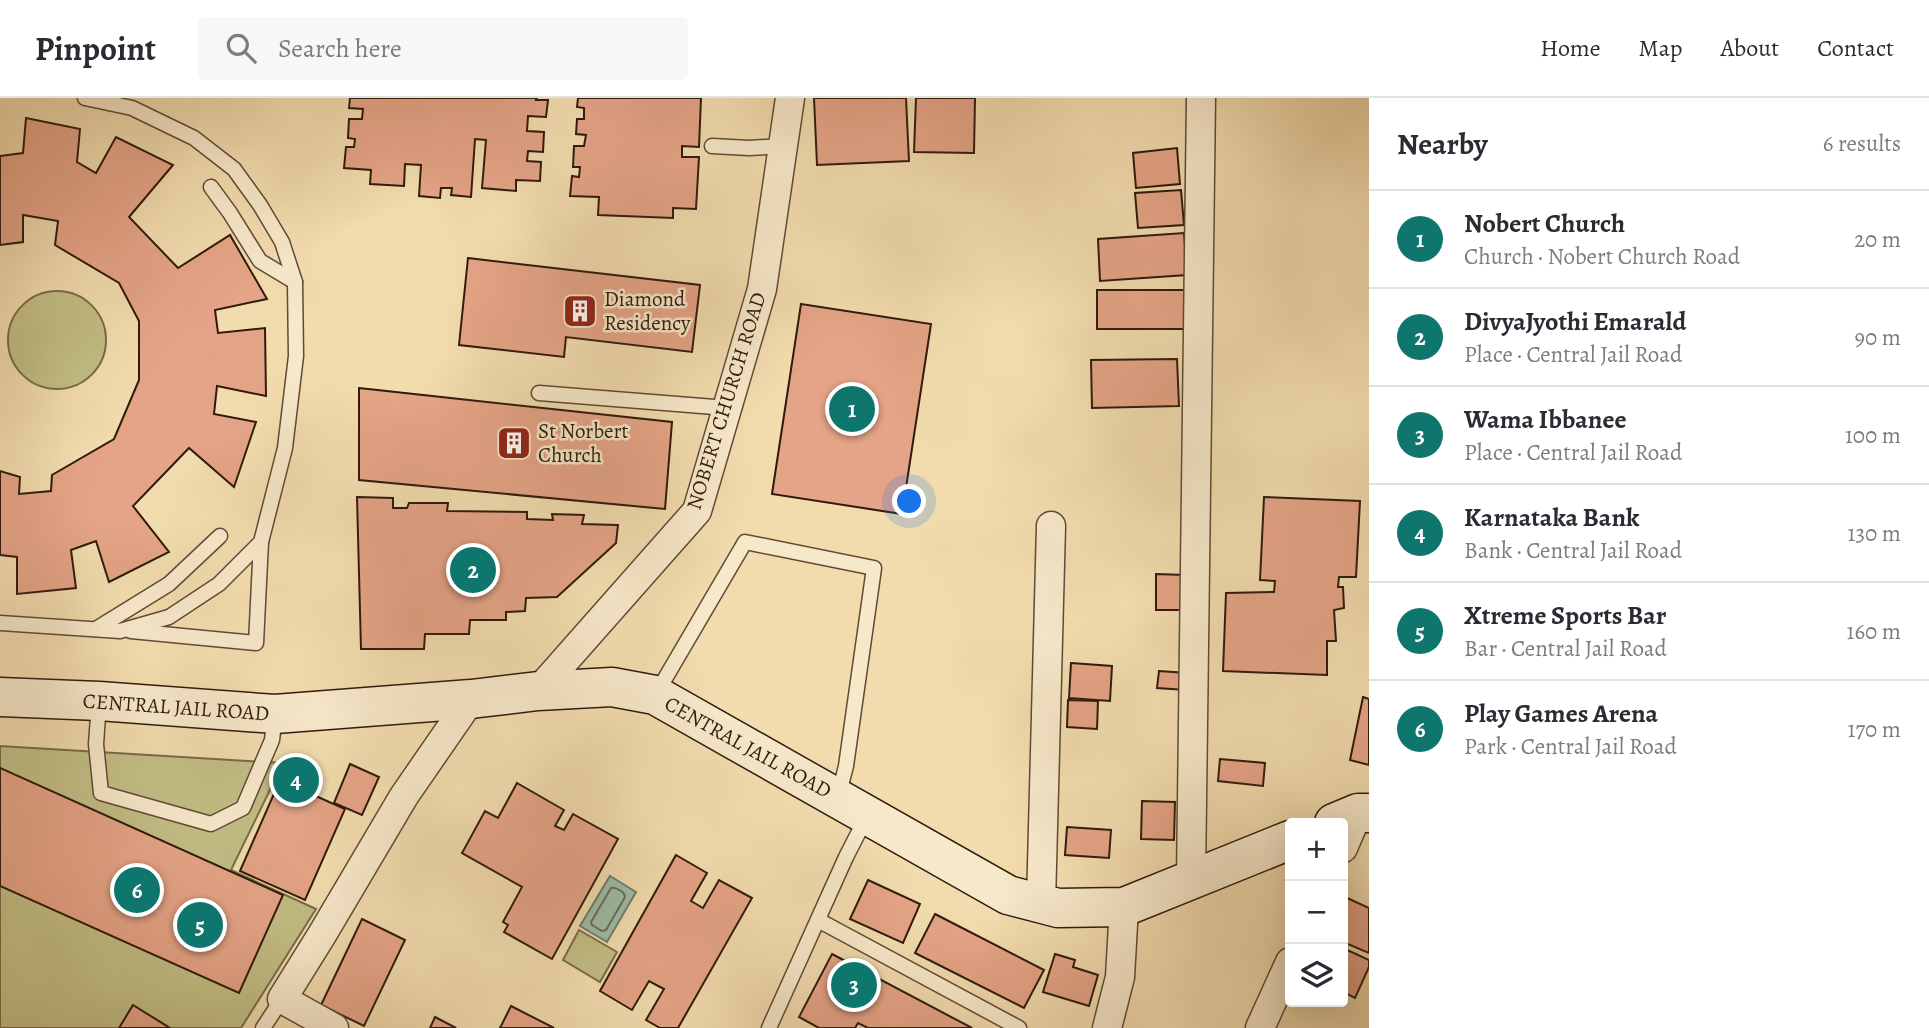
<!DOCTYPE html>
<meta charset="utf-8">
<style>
:root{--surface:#fff;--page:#f7f7f7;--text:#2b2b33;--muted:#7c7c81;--line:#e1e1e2;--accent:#0f766e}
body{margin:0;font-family:Alegreya,serif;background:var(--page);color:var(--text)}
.controls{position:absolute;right:21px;bottom:21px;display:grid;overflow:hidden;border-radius:7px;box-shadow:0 7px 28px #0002}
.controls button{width:63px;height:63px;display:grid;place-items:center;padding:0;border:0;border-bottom:2px solid var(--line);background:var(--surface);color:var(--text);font:35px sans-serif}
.you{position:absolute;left:910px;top:404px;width:24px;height:24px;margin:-18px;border:5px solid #fff;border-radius:50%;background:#1a73e8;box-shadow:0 0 0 10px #1a73e833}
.badge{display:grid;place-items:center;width:46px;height:46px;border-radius:50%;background:var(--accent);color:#fff;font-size:23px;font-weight:700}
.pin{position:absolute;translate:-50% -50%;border:4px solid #fff;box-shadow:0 2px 7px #0006}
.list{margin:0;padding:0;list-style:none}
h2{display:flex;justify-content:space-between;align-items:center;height:91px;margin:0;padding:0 28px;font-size:30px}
h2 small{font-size:23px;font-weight:400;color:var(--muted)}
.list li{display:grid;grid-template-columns:46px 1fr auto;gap:21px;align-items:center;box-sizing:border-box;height:98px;padding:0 28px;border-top:2px solid var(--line)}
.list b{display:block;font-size:26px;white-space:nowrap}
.list p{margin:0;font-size:23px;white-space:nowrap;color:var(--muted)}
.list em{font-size:23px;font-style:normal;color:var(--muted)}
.icon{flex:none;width:38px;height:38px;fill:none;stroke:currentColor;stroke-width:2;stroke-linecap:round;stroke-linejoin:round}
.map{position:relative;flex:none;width:1369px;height:930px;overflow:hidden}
header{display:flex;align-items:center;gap:42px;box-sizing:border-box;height:98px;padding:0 35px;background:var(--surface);border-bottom:2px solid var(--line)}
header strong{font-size:33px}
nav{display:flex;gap:38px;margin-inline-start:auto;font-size:24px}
.search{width:490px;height:63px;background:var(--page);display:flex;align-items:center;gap:18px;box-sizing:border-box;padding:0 24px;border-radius:7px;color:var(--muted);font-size:26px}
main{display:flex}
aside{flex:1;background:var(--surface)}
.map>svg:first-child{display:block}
.green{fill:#c2be85;stroke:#786c49;stroke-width:2}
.water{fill:#9cbca7;stroke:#707b69;stroke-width:2}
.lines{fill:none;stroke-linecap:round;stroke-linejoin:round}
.shore{stroke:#666b5a;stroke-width:2}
.building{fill:#e5a487;stroke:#2f1a0d;stroke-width:2}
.service-casing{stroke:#604a35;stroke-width:17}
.minor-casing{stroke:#604a35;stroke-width:31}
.secondary-casing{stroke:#2f1a0d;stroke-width:41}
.service{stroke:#f7e8ca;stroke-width:14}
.minor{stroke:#f7e8ca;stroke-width:28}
.secondary{stroke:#f7e8ca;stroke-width:38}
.labels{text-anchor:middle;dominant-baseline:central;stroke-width:5;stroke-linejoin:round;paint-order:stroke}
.poi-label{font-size:21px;fill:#2f1a0d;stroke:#f7e8ca;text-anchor:start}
.street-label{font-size:21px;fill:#2f1a0d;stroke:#f7e8ca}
</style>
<header>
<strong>Pinpoint</strong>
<div class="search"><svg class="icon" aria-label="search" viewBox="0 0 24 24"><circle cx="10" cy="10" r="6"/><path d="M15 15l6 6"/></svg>Search here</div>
<nav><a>Home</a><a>Map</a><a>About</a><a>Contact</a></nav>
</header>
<main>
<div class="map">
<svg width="1369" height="930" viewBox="0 0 1369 930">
<rect width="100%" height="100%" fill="#f2dcae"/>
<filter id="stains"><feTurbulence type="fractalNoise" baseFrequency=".00286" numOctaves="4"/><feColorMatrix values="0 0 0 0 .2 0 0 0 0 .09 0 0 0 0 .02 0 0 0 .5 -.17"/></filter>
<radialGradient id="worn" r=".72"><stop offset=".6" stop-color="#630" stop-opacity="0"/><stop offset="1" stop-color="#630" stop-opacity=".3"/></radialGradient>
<!-- green -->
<g class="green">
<circle cx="57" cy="242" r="49"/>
<path d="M0,648L283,665L231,772L316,811L241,930H0Z"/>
<path d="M579,832L617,854L600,884L563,862Z"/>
</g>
<!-- water -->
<path class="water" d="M610,778L636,794L607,844L580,828Z"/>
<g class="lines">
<!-- shore -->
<path class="shore" d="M611,790C616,789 625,794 625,799L606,832L602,833L592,827L591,824Z"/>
</g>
<!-- building -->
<g class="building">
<path d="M350,0H537L536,2H548L546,19L528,18L527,33L544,34L543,54L528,53L527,63L541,64L540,83L516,82V93L482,90L486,42L475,41L471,99L451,97L452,90H441L440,100L419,98L421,67L405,66L404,88L370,86L371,72L344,70L346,49H354L355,41L348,40L349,21H362L363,11L349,10Z"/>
<path d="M578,0H701L699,49L682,48V59H699L696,111L673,110V120L598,117L599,99L570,98L572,78L579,79L580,69H573L574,48H584L586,37L576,36L577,21H584V10L577,9Z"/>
<path d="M814,0H906L909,63L817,67Z"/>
<path d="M916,0H975L974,55L914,54Z"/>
<path d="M26,20L80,31L77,64L96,75L116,39L173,67L129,119L178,170L230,137L267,201L215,212L218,235L265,230L266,298L217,288L214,316L256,324L234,389L189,350L133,408L169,454L109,484L96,443L71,452L76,490L17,496V459L0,457V373L20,379L19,396L51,393L52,377L114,341L139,282V223L119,185L55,147L58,123L23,117V144L0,147V58L23,55Z"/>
<path d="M1177,50L1180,86L1136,90L1133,55Z"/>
<path d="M1181,92L1184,127L1138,130L1135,95Z"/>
<path d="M1184,135L1187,177L1100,183L1098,141Z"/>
<path d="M468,160L700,187L692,254L566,239L564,259L459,247Z"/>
<rect x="1097" y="192" width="89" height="39"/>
<path d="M801,206L931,226L902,416L772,396Z"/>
<path d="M1177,261L1179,308L1092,310L1091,262Z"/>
<path d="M359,290L672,324L665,411L359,382Z"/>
<path d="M357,399L393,400V410H407L409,405H448L447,413L527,414V421L553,422L552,416L584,417L582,426L618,427L616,445L557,499L526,500L525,513L506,514V522H470L469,536H425L424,551H361Z"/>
<path d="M1264,399L1360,403L1356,479H1339L1338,489H1343L1344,510L1334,512L1336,543H1327V577L1223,573L1226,495L1274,494L1275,483L1260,482Z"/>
<path d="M1156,476L1185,477L1184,512H1156Z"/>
<path d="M1071,565L1112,568L1110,603L1069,600Z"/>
<path d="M1159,573L1187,575L1186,592L1157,590Z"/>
<path d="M1363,599L1369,601V667L1350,662Z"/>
<path d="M1068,602L1098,603L1097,631L1067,629Z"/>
<path d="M1220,661L1265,665L1263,688L1218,683Z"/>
<path d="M350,666L379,679L362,717L334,705Z"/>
<path d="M0,670L283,797L239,895L0,788Z"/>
<path d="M280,682L345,711L305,802L240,773Z"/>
<path d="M517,685L564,712L555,728L564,732L573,716L618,741L552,861L504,834L508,827L503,824L522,789L462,755L485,713L498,720Z"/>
<path d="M1142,703L1175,704L1174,742L1141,741Z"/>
<path d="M1067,729L1111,732L1109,760L1065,757Z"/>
<path d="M676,757L707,775L691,803L703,810L719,782L752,800L678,930H660L646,922L664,891L649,883L632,912L600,893Z"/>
<path d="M868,782L920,806L903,845L850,821Z"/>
<path d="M1343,798L1369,810V855L1343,844Z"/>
<path d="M935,816L1044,872L1024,910L915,855Z"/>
<path d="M362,821L405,842L364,928L321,907Z"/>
<path d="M1343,850L1369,862V869L1355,900L1343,894Z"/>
<path d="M832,856L972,930H868L858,925L855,930H819L799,919Z"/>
<path d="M1055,856L1075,862L1073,869L1098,877L1089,908L1043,894Z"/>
<path d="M133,907L170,930H119Z"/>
<path d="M511,908L554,930H500Z"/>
<path d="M435,919L456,930H430Z"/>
</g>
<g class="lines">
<!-- service casing -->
<g class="service-casing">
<g id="service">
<path d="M712,48L749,50L783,48"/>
<path d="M211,89L230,115L260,163L295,184"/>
<path d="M539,295L727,310"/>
<path d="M0,525L120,533L169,519L219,486L261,444L285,350L296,258L295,184L282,144L260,107L234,71L194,40L132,10L85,0"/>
<path d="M96,531L169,486L220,438"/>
<path d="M131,533L256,545L261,444"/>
<path d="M656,596L745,444L874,470L846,668L838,699"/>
<path d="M99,605L96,646L101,695L211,726L243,710L272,642L275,617"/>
<path d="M818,822L1019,930"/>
<path d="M263,930L282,901"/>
<path d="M769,930L846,759L867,718"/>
</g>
</g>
<!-- minor casing -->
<g class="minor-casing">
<g id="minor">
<path d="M538,593L697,413L762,191L790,0"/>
<path d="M1343,750L1358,715"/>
<path d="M1191,781L1201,0"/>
<path d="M1041,805L1051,428"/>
<path d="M334,930L282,901L323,835L404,698L471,601"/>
<path d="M1107,930L1120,879L1124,809"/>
<path d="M1260,930L1290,864"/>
</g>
</g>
<!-- secondary casing -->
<g class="secondary-casing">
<g id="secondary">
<path d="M0,599L99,603L275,616L471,601L538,593L612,589L655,597L1008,797L1058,810L1124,809L1290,742"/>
<path d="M1334,725L1358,715H1369"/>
</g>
</g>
<!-- service -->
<use href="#service" class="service"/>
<!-- minor -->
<use href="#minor" class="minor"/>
<!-- secondary -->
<use href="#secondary" class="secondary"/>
</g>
<!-- icons -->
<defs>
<g id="building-square" transform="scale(1.75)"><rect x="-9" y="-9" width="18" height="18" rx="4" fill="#8f2418" stroke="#f7e8ca"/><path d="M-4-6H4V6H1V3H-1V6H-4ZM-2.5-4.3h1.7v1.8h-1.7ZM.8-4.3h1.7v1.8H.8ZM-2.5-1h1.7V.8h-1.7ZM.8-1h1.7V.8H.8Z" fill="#fff"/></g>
</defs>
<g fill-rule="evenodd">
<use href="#building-square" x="580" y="213"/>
<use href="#building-square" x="514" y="345"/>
</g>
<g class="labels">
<!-- poi labels -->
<g class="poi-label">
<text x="604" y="201">Diamond<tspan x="604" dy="24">Residency</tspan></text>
<text x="538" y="333">St Norbert<tspan x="538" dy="24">Church</tspan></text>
</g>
<!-- street labels -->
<g class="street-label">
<text transform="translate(726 303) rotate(-73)">NOBERT CHURCH ROAD</text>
<text transform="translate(176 609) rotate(4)">CENTRAL JAIL ROAD</text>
<text transform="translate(748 649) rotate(29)">CENTRAL JAIL ROAD</text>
</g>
</g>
<rect width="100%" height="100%" filter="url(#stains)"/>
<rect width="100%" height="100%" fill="url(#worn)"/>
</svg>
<div class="controls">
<button>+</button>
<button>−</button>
<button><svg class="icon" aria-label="layers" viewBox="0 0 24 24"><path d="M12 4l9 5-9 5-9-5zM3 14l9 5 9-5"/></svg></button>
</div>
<div class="you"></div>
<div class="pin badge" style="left:852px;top:311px">1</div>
<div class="pin badge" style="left:473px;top:472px">2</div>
<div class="pin badge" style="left:854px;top:887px">3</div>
<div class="pin badge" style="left:296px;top:682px">4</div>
<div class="pin badge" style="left:200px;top:827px">5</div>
<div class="pin badge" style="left:137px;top:792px">6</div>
</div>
<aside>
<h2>Nearby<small>6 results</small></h2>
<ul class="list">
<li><span class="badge">1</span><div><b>Nobert Church</b><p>Church · Nobert Church Road</p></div><em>20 m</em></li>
<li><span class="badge">2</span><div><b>DivyaJyothi Emarald</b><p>Place · Central Jail Road</p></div><em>90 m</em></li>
<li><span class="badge">3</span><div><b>Wama Ibbanee</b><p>Place · Central Jail Road</p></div><em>100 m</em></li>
<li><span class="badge">4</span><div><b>Karnataka Bank</b><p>Bank · Central Jail Road</p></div><em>130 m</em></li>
<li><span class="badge">5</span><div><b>Xtreme Sports Bar</b><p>Bar · Central Jail Road</p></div><em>160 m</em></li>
<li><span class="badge">6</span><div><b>Play Games Arena</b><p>Park · Central Jail Road</p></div><em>170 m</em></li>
</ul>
</aside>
</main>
